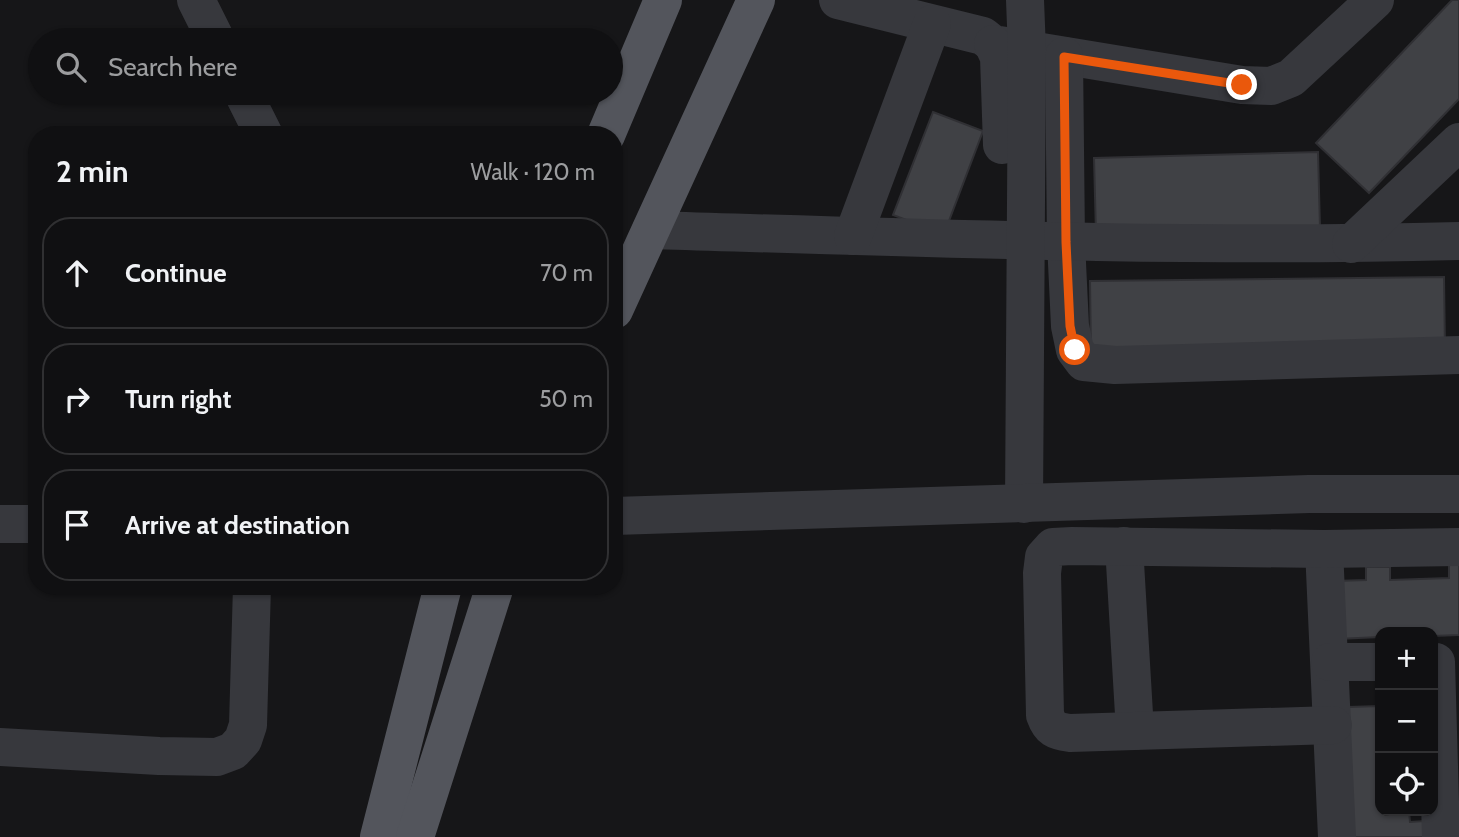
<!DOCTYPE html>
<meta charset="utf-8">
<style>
:root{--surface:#101012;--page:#1e1e20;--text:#f1f3f6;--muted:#9c9d9f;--line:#303032}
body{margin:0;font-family:Cabin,sans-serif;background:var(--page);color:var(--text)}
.controls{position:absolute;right:21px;bottom:21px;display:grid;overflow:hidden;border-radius:14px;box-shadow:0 2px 5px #0004}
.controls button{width:63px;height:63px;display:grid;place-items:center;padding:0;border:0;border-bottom:2px solid var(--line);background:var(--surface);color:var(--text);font:35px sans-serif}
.stop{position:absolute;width:21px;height:21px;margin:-16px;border:5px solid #ea580c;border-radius:50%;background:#fff}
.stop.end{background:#ea580c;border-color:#fff;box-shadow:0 2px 7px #0008}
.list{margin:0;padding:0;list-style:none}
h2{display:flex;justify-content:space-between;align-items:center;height:91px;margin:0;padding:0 28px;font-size:30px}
h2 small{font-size:23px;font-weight:400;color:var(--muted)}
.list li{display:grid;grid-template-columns:46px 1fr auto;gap:21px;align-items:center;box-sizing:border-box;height:112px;margin:0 14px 14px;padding:0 14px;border:2px solid var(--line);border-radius:28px}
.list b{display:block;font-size:26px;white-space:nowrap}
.list em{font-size:23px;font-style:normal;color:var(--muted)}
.icon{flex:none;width:38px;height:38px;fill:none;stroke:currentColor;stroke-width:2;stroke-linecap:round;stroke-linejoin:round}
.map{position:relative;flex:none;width:1459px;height:837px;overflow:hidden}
.search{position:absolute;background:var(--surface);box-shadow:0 2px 5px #0004;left:28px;top:28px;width:595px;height:77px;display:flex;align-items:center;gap:18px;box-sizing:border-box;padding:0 24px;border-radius:38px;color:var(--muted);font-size:26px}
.panel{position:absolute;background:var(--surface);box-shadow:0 2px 5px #0004;left:28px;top:126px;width:595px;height:469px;border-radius:28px}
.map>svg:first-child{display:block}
.building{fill:#404145;stroke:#303034;stroke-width:2}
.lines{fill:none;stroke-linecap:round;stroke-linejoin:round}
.minor{stroke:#37383d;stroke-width:38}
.major{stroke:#53555c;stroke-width:38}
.route{stroke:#ea580c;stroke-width:9}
</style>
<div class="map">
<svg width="1459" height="837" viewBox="0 0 1459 837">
<rect width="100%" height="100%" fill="#161618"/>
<!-- building -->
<g class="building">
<path d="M1452,0H1459V99L1369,193L1316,143Z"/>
<path d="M933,112L983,131L944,234L893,215Z"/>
<path d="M1318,152L1320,228L1096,234L1094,158Z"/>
<path d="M1444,277L1445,351L1091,355L1090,281Z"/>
<path d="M1449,565H1459V635L1433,636V632H1380V637L1337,639L1335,581L1366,580V567H1390V580L1449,578Z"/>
<path d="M1380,706V811H1409L1410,822L1424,821V837H1352L1349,707Z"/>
</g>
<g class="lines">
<!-- minor -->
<g class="minor">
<path d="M196,0L216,40"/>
<path d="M838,0L983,36L993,44L1242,85L1271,86L1291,78L1375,0"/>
<path d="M993,44L999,57L1002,145"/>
<path d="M1064,56L1066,242L1070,326L1075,350L1084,362L1115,365L1459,355"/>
<path d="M243,93L264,135"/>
<path d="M651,230C920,238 1190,248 1459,241"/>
<path d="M853,236L932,24"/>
<path d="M1351,244L1459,142"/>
<path d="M1024,504L1027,51L1025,0"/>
<path d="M614,516L1309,494H1459"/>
<path d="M0,524H37"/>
<path d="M1124,546L1135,731"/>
<path d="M1324,549L1337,837"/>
<path d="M1330,662H1380"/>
<path d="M1436,662L1441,837"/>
<path d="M1333,725L1070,733C1055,731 1050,729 1045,715L1042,573L1044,557L1053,547L1072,546L1324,549L1459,547"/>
<path d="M0,747L159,756L217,757L233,751L243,740L248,725L252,586"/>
</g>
<!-- major -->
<g class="major">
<path d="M606,135L663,0"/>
<path d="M614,310L756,0"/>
<path d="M379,837L443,586"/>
<path d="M415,837L495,586"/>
</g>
</g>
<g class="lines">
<!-- route -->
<path class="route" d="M1075,350L1070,326L1066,242L1064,57L1242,85"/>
</g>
</svg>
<div class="controls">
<button>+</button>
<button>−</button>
<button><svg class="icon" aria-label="locate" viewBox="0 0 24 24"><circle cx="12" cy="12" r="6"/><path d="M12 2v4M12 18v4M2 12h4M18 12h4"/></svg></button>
</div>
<div class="stop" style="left:1075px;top:350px"></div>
<div class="stop end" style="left:1242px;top:85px"></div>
<div class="search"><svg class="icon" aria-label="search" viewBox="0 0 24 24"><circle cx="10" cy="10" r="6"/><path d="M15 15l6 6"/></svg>Search here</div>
<section class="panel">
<h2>2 min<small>Walk · 120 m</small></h2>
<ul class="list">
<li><svg class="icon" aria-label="ahead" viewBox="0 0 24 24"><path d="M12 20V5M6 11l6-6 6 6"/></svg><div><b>Continue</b></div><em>70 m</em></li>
<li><svg class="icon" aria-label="right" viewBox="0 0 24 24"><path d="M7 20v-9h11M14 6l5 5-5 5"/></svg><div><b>Turn right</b></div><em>50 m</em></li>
<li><svg class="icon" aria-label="arrive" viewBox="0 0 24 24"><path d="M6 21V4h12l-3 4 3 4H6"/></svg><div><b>Arrive at destination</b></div></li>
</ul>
</section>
</div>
